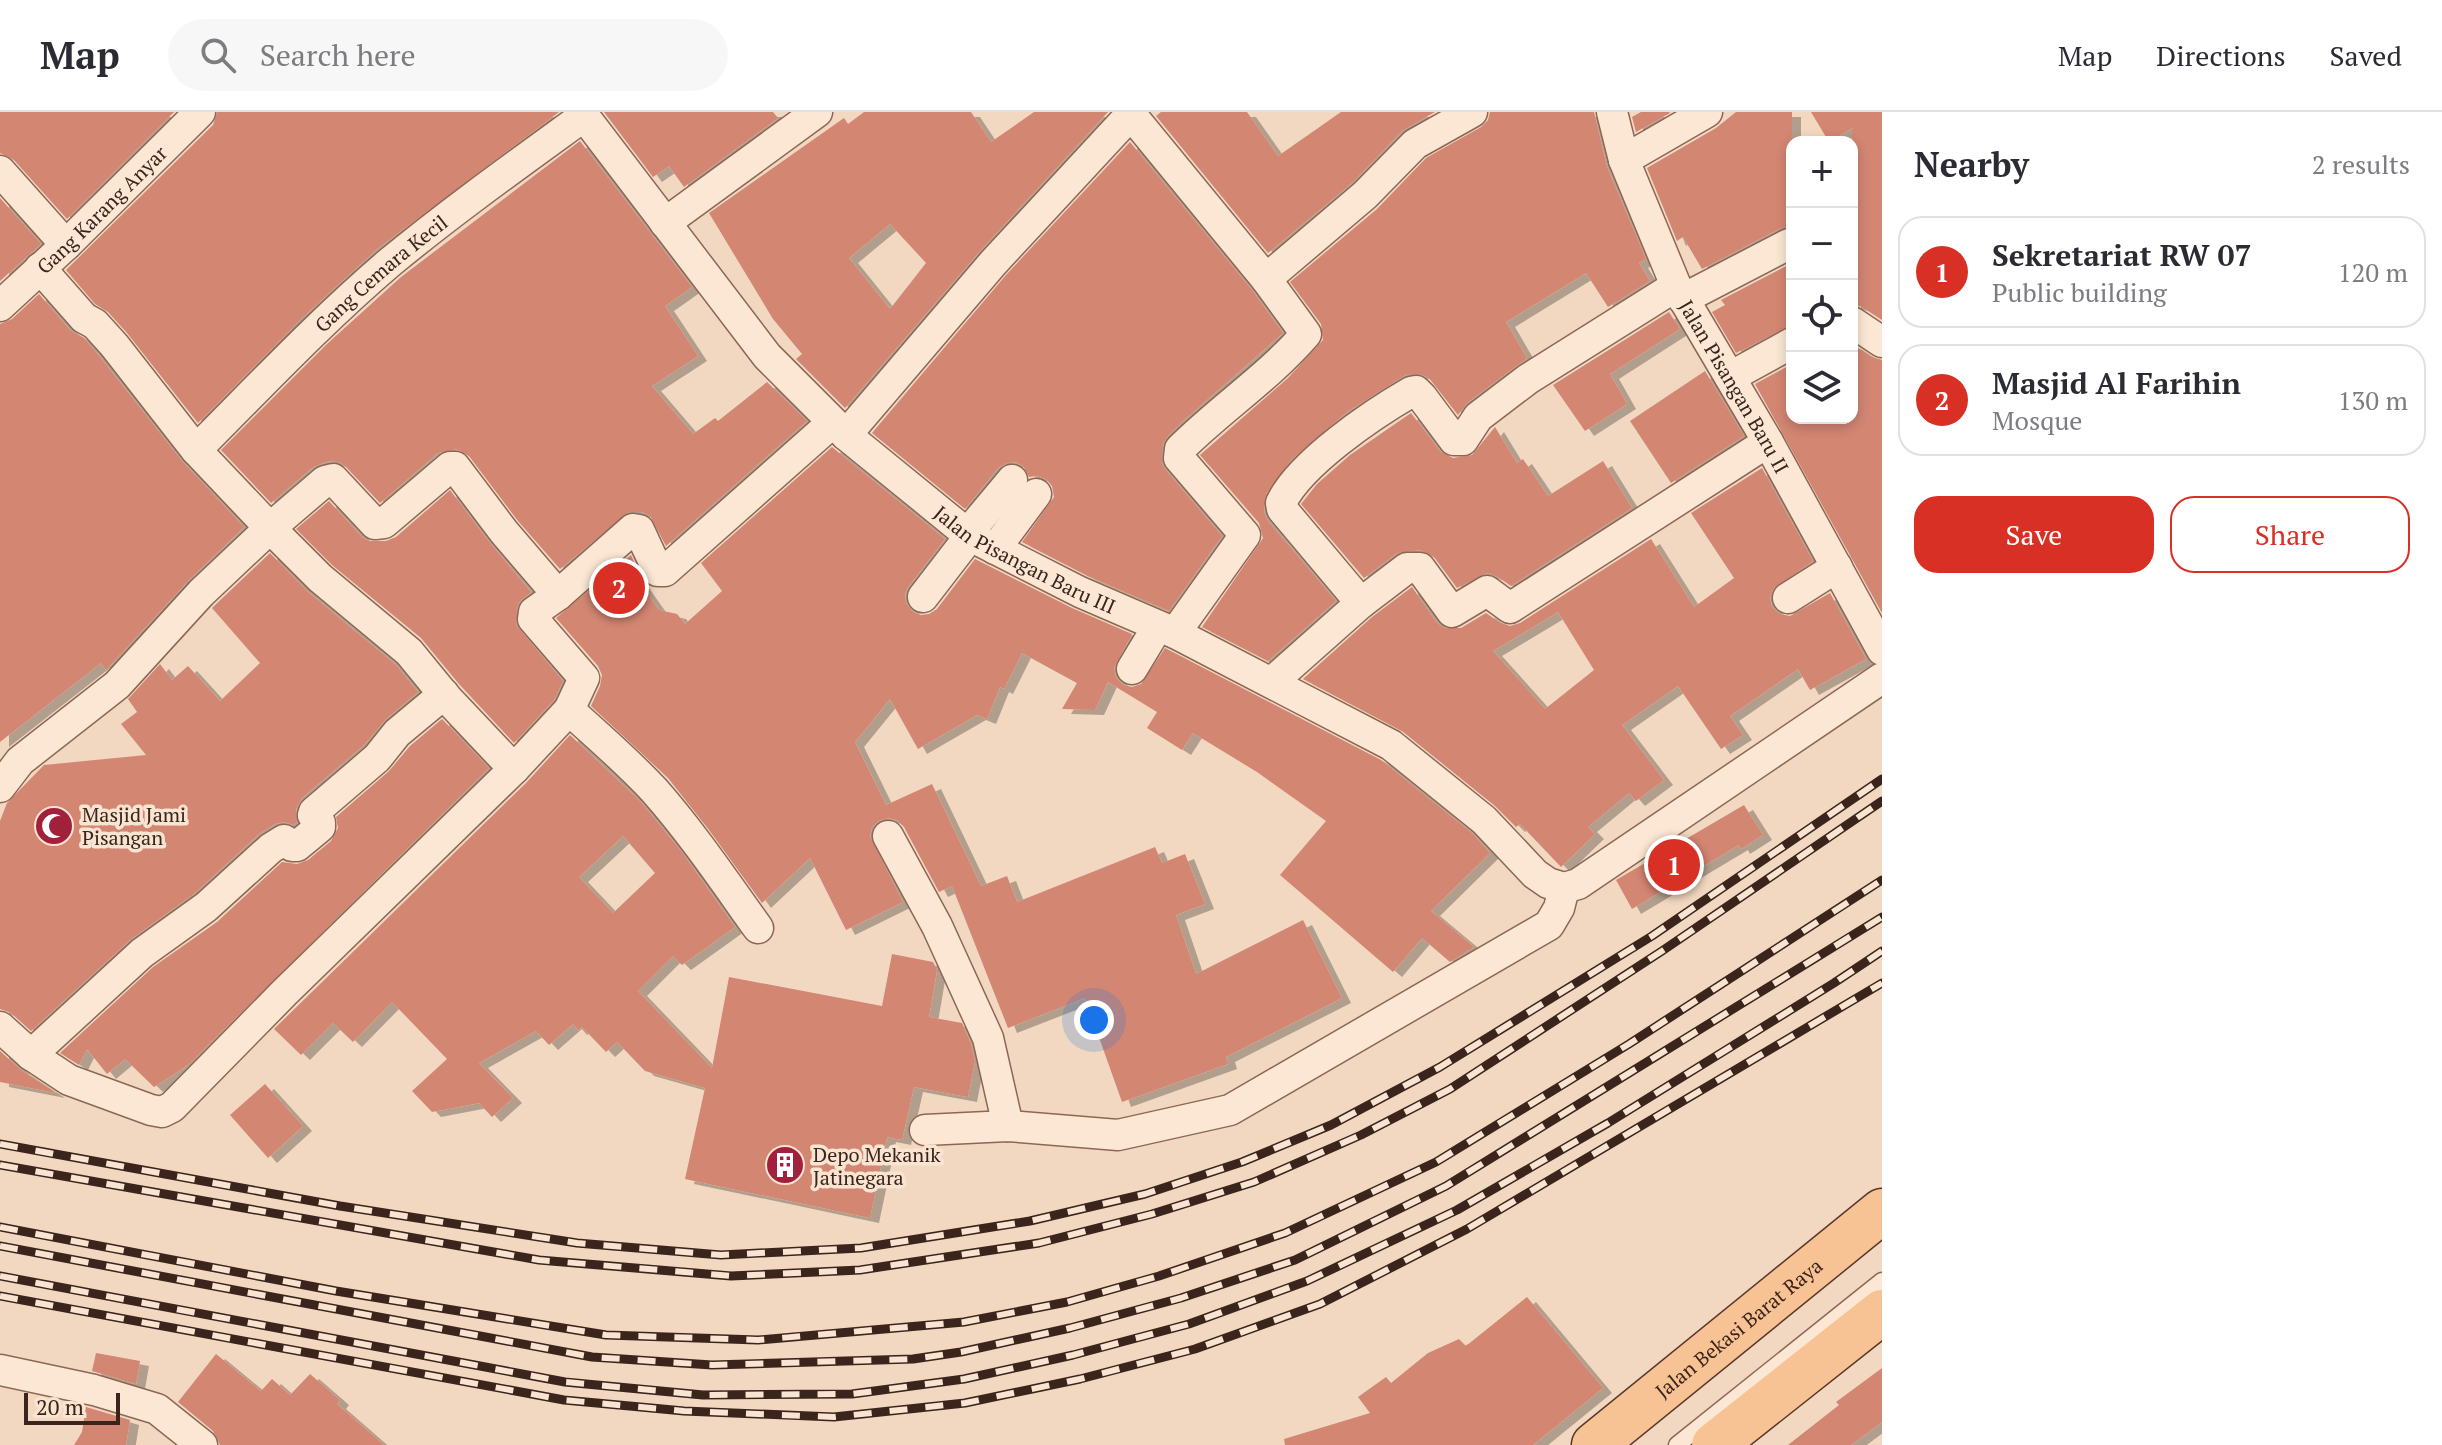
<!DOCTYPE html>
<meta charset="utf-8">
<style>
:root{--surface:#fff;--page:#f7f7f7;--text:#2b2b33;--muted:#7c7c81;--line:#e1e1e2;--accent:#d93025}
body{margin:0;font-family:"PT Serif",serif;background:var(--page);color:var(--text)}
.controls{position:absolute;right:24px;top:24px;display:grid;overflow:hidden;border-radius:16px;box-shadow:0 4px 12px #0003}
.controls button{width:72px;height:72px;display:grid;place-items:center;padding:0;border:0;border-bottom:2px solid var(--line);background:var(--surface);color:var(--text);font:40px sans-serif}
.scale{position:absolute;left:24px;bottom:20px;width:96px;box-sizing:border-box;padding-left:8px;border:4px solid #3b241c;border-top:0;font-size:22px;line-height:28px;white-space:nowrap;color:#3b241c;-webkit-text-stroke:6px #f8e4d0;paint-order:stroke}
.you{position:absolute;left:1094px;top:908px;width:28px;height:28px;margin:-20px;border:6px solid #fff;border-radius:50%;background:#1a73e8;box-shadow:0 0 0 12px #1a73e833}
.badge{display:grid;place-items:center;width:52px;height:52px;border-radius:50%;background:var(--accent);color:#fff;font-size:26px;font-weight:700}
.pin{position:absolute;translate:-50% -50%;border:4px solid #fff;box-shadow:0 2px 8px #0006}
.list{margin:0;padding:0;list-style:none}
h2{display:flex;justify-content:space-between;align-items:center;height:104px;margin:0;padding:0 32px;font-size:34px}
h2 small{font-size:26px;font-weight:400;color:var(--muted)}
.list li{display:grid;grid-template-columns:52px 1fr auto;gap:24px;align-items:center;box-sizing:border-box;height:112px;margin:0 16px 16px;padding:0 16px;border:2px solid var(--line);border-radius:24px}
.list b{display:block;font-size:30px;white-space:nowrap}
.list p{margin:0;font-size:26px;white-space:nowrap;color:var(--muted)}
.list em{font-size:26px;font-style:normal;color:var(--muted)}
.actions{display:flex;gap:16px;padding:24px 32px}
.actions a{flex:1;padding:18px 0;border:2px solid var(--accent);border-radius:24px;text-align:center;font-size:28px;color:var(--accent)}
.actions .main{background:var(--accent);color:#fff}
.icon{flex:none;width:44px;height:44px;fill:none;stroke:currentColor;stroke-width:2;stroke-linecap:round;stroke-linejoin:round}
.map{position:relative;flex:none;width:1882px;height:1333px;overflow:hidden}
header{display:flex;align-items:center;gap:48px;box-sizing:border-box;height:112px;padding:0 40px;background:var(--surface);border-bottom:2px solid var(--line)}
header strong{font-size:38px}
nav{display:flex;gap:44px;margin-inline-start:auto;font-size:28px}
.search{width:560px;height:72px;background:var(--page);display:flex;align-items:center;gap:20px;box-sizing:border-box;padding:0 28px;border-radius:44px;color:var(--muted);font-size:30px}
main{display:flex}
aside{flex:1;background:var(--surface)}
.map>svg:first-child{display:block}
.building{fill:#d38672;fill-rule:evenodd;filter:url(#shadow)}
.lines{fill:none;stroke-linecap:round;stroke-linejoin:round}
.lane-casing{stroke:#8c6756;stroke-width:19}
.street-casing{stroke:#8c6756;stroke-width:33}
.primary-casing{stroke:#5a372b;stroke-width:47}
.lane{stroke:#fce7d4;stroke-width:16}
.street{stroke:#fce7d4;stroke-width:30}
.primary{stroke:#f8c394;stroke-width:44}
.rail-casing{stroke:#3b241c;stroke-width:9}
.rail{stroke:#f8e4d0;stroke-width:6;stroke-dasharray:18;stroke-linecap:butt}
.labels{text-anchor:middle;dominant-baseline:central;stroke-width:7;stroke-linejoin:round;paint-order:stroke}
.street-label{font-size:20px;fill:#3b241c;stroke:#f8e4d0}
.poi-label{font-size:20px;fill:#3b241c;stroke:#f8e4d0;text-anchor:start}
</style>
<header>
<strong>Map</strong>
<div class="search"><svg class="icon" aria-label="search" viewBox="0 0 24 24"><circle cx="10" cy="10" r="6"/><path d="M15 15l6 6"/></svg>Search here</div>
<nav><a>Map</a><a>Directions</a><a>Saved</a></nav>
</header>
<main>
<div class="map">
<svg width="1882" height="1333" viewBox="0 0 1882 1333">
<defs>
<filter id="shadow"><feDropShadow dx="9" dy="5" stdDeviation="0" flood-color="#0004"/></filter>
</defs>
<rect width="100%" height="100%" fill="#f2d8c0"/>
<!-- building -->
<g class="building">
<path d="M0,0H174L67,107L13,47L0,41Z"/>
<path d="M217,0H559L377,137L302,206L198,311L127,221L108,200L95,192L66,158L213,13Z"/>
<path d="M604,0H773L778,6L684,75L669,54L653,65Z"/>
<path d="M864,0H971L991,30L1034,0H1108L980,139L845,296L796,247L802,242L773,207L709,101L844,6L848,12ZM890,112L926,151L890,197L849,146Z"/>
<path d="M1161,0H1247L1278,44L1341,0H1435L1402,19L1353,70L1268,141L1156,4Z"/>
<path d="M1490,0H1594L1607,55L1646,147L1639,151L1650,169L1608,195L1586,161L1506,210L1527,246L1467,291L1458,303L1429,266L1420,262H1407L1347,300L1292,347L1266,382L1264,400L1268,409L1336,489L1268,549L1202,515L1263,426L1259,411L1200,343L1288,266L1323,228L1321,212L1290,170L1377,97L1426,46L1481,15L1488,8Z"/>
<path d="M1641,0H1669L1670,1L1636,20L1632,5Z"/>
<path d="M1736,0H1792V115L1781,116L1702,157L1683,125L1677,129L1647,56L1716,16Z"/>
<path d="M1811,0H1882V208L1862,195L1852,192V16L1829,30Z"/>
<path d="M580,29L692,175L665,194L698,244L652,274L693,322L715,306L718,309L767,270L807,309L666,434L650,404L642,400H629L560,457L518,409L469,344L456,337L438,341L380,391L346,355L339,350L329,349L313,355L271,391L221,338L327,232L401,165Z"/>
<path d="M1130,30L1252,178L1283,221L1183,309L1168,324L1162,334V351L1165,357L1222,424L1169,499L1088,464L1022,430L1054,385L1052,374L1046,367L1037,364L1029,365L1023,354L1016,350L1007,351L998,356L965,397L872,321L1006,163Z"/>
<path d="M0,86L41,132L0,169Z"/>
<path d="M1792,151V213L1736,241L1712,200L1725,193L1721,188Z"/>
<path d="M39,182L70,218L84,226L100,245L182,349L244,415L188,469L106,558L101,551L0,630V212L12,207Z"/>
<path d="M1669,200L1680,217L1610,262L1627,292L1585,319L1553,273Z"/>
<path d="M1852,232L1872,245L1882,248V501L1755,272L1792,252V306H1852Z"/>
<path d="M1705,259L1744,324L1671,371L1630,309Z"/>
<path d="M1411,301L1440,339L1453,346L1472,343L1495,315L1517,351L1523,347L1548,384L1603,349L1632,396L1511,474L1498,465L1487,461L1457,476L1434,445L1420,438L1397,441L1364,466L1301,392L1317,372L1350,343Z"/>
<path d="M832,335L945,427L908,475L905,482L906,491L913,500L920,503L929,502L937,497L975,447L1072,496L1132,522L1114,556L1116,565L1123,573L1132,575L1141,572L1165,536L1381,648L1472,721L1490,741L1431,799L1474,835L1450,850L1422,826L1393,860L1280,763L1326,709L1257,660L1193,621L1182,638L1147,616L1157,600L1108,570L1095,598L1062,597L1077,571L1022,541L1004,577L1000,575L987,607L977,603L918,637L890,587L855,630L886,693L932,672L981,774L1007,764L1017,790L1155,735L1162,751L1185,742L1205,792L1176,803L1196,862L1303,808L1342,886L1226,945L1228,952L1122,990L1085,886L1008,916L952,774L939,780L904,715L897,708L888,706L879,709L872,715L870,724L903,790L846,818L810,746L762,791L709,718L668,666L591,594L600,574L602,563L598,554L556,506L631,443L640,464L637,467L659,498L677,502L685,512L722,479L701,451Z"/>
<path d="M1762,356L1813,449L1773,477L1770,486L1772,495L1780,502L1790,504L1830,481L1866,547L1810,578L1798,557L1730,604L1743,623L1721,637L1678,574L1622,613L1664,668L1636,689L1629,681L1588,715L1595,722L1561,755L1520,712L1516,715L1495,694L1402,619L1303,567L1372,505L1412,475L1437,511L1445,516H1461L1486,501L1499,510L1510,514L1520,511L1651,427L1694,495L1734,466L1691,401ZM1558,500L1594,558L1545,597L1493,539Z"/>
<path d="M450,378L490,431L531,480L518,491L516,513L563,569L554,588L514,631L459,572L421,526L332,453L296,417L329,389L362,425L369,429H386L396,425Z"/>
<path d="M270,441L308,480L396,553L418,580L386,607L364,633L302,686L296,697L297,710L294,713L284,710L275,712L259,722L195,781L130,828L31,919L11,901L0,897V709L7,691L44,653L146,643L121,612L137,600L128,587L160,552L172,568L188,554L220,589L260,551L212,496Z"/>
<path d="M442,607L489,656L188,953L154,975L125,947L107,962L87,937L79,953L60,941L153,855L217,810L282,750L297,752L308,748L331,729L338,716L336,705L389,659L410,634Z"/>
<path d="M570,623L641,690L681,739L735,815L682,853L673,844L638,879L712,956L729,865L882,894L892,842L933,850L937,858L929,905L962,911L971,932L975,949L968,985L914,975L902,1028L887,1025L870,1106L685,1067L705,976L645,959L617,930L606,940L582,915L578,918L573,912L549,933L536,919L479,951L513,986L492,1005L479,991L432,1000L412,979L447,947L392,890L353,930L333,911L301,943L274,917L527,670ZM623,724L655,761L613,801L579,765Z"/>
<path d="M1744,693L1763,723L1741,737L1739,733L1632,797L1616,768Z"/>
<path d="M0,939L21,958L56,981L0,970Z"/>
<path d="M265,972L303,1014L268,1046L230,1003Z"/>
<path d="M1527,1185L1603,1276L1533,1333H1285L1284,1327L1370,1301L1358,1285L1386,1265L1391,1271L1428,1241L1459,1227L1466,1234Z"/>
<path d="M96,1241L140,1249L136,1272L92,1259Z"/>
<path d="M216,1242L261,1279L272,1267L290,1283L310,1262L340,1288L337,1292L384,1333H220L213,1319L178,1290Z"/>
<path d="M1882,1256V1310L1851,1333H1788L1839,1293L1836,1290Z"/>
<path d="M86,1295L130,1308L126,1333H74L82,1320Z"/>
</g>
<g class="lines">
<!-- lane casing -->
<g class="lane-casing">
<path id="lane" d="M1677,1333L1882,1169"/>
</g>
<!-- street casing -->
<g class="street-casing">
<g id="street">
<path id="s1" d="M581,0L767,244L846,323L970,424L1080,480L1175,521L1391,633L1484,708L1535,762L1548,771L1564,776"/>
<path d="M1129,0L1266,167L1365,83L1415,32L1472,0"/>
<path id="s2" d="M1612,0L1624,48L1676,174L1768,330L1882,538"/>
<path d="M1624,48L1707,0"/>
<path d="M0,59L66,133"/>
<path d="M665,111L817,0"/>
<path d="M40,156L84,206L95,212L114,233L196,338L270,416L325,369L333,367L375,412L384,411L450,355H455L504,420L558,483"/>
<path d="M1683,187L1789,132"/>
<path id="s3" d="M0,194L66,133L200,0"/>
<path d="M1852,210L1882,230"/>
<path d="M1730,265L1792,231"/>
<path d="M846,323L993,151L1133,0"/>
<path id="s4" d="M196,338C259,275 321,209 389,151C452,99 518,52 584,4"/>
<path d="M967,422L1012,368"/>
<path d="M995,437L1036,382"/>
<path d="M923,485L970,424"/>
<path d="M1788,486L1837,455"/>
<path d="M1361,491L1282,397L1281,391C1300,351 1373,302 1411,280L1416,279L1422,285L1454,328H1463L1478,305L1528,267L1676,174"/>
<path d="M1175,521L1245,423L1179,346L1180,337C1220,297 1269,265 1306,222L1266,167"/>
<path d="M1132,557L1158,514"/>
<path d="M1272,570L1361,491L1407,456H1420L1452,500L1487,479L1510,496L1768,330"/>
<path d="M569,598C598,624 627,649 654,678C692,721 725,770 758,816"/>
<path d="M0,675L20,649L117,573L201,481L270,416L320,466L409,540L445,584L514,657"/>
<path d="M888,724L937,814L988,926L1008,1014"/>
<path d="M1564,776L1578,772L1882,566"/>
<path d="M0,915L31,943L69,968L151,998L162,1000L172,995L284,881L514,657L569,598L584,566L533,507L534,500L558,483L633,417L639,418L658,459H665L832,311"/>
<path d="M31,943L142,841L206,795L271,736L284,728L292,734H297L320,715V711L313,703L314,700L377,646L397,621L444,582"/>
<path d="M925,1018L1008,1014L1118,1023L1230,998L1549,813L1559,796L1564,776"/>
<path d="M0,1258L94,1278L157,1297L202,1333"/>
</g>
</g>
<!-- primary casing -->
<g class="primary-casing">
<g id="primary">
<path id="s5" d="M1594,1333L1882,1099"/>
<path d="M1714,1333L1882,1200"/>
</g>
</g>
<!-- lane -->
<use href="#lane" class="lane"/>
<!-- street -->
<use href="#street" class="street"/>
<!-- primary -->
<use href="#primary" class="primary"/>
<!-- rail casing -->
<g class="rail-casing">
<g id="rail">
<path d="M0,1032L340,1094L577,1131L721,1143L861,1136L1030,1109L1145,1082L1242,1050L1331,1013L1440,955L1652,824L1882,667"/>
<path d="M0,1053L539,1148L731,1164L860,1158L1039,1131L1152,1102L1254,1070L1361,1023L1450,977L1662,839L1882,689"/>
<path d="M0,1115L336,1179L606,1223L758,1228L964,1210L1067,1190L1159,1164L1285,1121L1436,1050L1629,932L1882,768"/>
<path d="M0,1134L592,1245L712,1253L913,1247L961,1240L1070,1216L1181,1186L1295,1148L1446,1074L1882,805"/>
<path d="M0,1164L565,1270L703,1283L852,1282L964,1267L1073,1243L1189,1212L1307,1169L1457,1098L1608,1011L1834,871L1882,839"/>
<path d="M0,1184L564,1288L684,1299L834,1305L965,1291L1080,1267L1195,1237L1320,1192L1467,1117L1882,871"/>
</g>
</g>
<!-- rail -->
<use href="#rail" class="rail"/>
</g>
<!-- icons -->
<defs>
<g id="mosque-disc" transform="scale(2)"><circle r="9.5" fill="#a1213d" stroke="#f8e4d0"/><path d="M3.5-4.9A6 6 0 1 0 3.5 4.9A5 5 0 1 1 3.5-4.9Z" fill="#fff"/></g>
<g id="building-disc" transform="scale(2)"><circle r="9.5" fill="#a1213d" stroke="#f8e4d0"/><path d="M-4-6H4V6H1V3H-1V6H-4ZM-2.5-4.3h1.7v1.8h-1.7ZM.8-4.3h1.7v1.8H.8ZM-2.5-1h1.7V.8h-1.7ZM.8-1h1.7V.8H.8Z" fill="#fff"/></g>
</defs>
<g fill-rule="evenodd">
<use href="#mosque-disc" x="54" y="714"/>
<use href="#building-disc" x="785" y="1053"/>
</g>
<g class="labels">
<!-- street labels -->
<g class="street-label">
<text stroke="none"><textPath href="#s3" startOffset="140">Gang Karang Anyar</textPath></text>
<text stroke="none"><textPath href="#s4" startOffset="256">Gang Cemara Kecil</textPath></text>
<text stroke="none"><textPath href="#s2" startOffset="302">Jalan Pisangan Baru II</textPath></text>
<text stroke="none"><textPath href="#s1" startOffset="638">Jalan Pisangan Baru III</textPath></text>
<text stroke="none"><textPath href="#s5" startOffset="186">Jalan Bekasi Barat Raya</textPath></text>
</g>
<!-- poi labels -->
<g class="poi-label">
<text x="82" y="702">Masjid Jami<tspan x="82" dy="23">Pisangan</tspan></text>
<text x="813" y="1042">Depo Mekanik<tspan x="813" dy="23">Jatinegara</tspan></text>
</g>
</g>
</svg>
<div class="controls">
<button>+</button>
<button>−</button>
<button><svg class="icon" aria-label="locate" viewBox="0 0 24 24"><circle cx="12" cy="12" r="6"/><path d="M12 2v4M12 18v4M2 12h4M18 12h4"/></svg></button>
<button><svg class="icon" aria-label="layers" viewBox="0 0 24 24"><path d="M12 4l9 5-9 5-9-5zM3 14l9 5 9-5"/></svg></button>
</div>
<div class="scale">20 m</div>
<div class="you"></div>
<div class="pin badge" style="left:1674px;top:753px">1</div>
<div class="pin badge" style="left:619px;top:476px">2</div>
</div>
<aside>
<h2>Nearby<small>2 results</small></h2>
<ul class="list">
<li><span class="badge">1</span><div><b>Sekretariat RW 07</b><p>Public building</p></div><em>120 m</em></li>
<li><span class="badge">2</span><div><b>Masjid Al Farihin</b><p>Mosque</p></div><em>130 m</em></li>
</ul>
<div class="actions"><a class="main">Save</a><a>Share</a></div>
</aside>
</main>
